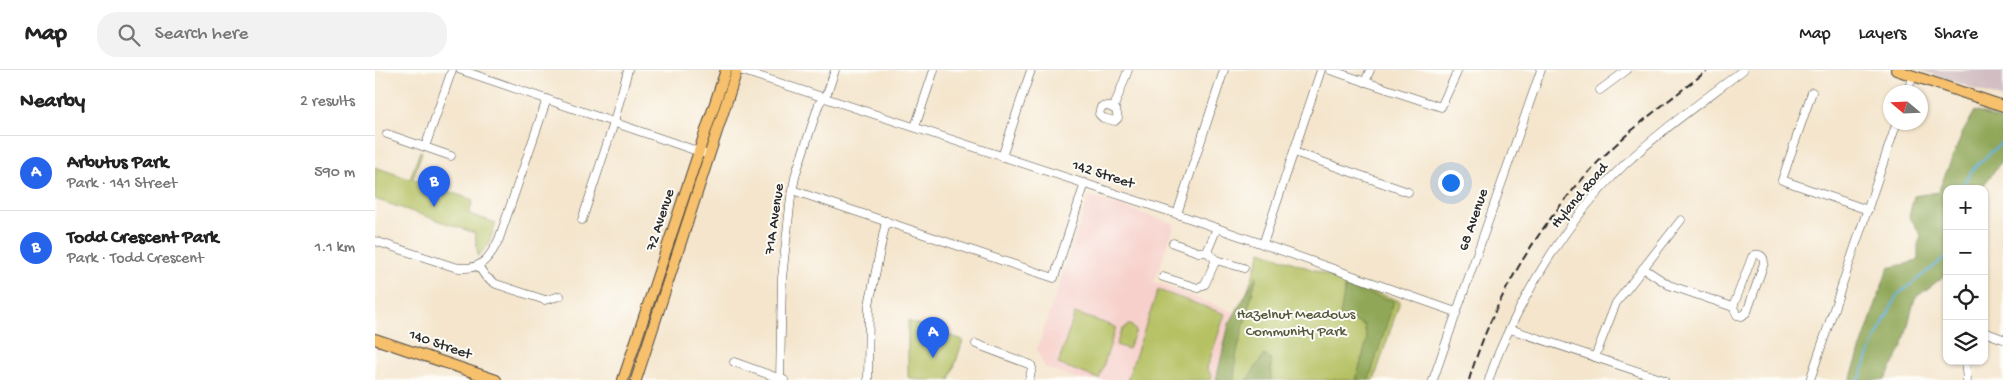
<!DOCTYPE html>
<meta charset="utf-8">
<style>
:root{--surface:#fff;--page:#f2f2f2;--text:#222;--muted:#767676;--line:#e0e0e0;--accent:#2563eb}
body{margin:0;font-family:"Gochi Hand",sans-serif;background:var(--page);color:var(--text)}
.controls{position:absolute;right:15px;bottom:15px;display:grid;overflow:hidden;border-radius:10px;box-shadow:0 1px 4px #0004}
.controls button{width:45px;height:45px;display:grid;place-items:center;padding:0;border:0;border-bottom:1px solid var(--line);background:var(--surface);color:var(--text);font:25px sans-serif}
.compass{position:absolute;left:1508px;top:15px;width:45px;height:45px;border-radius:50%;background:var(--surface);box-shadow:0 1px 4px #0004;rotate:289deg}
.you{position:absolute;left:1075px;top:112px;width:18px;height:18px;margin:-12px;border:4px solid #fff;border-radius:50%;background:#1a73e8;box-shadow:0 0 0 8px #1a73e833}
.badge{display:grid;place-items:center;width:32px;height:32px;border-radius:50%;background:var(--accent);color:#fff;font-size:16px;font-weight:700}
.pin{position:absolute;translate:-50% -41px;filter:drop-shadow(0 1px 2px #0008)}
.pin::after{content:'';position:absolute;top:26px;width:18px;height:15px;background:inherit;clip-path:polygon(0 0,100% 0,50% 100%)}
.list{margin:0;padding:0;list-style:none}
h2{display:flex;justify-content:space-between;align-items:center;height:65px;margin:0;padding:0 20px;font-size:21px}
h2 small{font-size:16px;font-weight:400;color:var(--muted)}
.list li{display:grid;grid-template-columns:32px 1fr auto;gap:15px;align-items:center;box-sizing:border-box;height:75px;padding:0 20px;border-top:1px solid var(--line)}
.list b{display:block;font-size:19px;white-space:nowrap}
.list p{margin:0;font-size:16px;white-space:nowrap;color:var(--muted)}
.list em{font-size:16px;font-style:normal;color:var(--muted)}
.icon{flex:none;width:28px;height:28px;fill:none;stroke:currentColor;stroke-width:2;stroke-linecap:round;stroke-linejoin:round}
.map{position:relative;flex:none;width:1628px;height:310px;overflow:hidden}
header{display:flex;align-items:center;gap:30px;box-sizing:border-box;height:70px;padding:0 25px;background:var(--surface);border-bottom:1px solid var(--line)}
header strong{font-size:24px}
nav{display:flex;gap:28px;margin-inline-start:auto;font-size:18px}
.search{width:350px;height:45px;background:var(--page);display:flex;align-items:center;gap:12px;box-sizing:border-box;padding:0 18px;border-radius:20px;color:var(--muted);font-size:19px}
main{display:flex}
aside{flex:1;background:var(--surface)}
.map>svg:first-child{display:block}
.built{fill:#f7d0cb}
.industrial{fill:#d2bec2}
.green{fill:#b5c163;stroke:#707647}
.forest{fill:#90a759;stroke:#5e6942}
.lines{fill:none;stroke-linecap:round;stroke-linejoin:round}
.stream{stroke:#61b1dc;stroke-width:2}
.minor-casing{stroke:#494743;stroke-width:9}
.major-casing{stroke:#494743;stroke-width:12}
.minor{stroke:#fff;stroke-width:8}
.major{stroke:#f7c06c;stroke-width:10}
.rail{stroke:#2b2b2b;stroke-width:2;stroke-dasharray:8 4;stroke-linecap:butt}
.labels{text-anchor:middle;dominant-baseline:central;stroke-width:4;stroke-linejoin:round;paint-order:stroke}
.street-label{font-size:15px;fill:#2b2b2b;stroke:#fdfcf7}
.park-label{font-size:15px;fill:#54583c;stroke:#fdfcf7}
</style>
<header>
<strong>Map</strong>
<div class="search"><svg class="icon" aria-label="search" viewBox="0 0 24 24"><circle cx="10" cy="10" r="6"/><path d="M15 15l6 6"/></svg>Search here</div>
<nav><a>Map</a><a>Layers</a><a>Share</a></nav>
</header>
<main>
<aside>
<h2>Nearby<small>2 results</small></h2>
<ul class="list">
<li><span class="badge">A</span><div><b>Arbutus Park</b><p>Park · 141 Street</p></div><em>590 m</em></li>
<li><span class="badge">B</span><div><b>Todd Crescent Park</b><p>Park · Todd Crescent</p></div><em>1.1 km</em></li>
</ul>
</aside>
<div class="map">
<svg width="1628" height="310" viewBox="0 0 1628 310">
<rect width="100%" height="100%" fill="#fdfcf7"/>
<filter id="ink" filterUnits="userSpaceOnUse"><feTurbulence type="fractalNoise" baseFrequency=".02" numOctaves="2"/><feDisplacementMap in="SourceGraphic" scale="10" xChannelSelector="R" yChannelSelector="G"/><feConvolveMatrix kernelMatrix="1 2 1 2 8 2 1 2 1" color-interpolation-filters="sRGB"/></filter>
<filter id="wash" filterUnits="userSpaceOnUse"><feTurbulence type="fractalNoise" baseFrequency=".0096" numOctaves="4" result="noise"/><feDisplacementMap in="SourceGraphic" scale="20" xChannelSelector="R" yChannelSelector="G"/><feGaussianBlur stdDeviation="1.12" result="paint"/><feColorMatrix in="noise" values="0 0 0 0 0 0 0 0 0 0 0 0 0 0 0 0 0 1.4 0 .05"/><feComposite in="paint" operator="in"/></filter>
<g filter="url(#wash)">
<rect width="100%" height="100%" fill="#f4e5cc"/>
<!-- built -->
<path class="built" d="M714,126L800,154L779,212L864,244L842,310H706L670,298L662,280Z"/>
<!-- industrial -->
<path class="industrial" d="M1545,0H1628V29Z"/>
<!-- green -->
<g class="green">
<path d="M45,81L47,82L38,109L98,130L94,144L121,153L113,176L103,186L100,163L0,129V97L35,109Z"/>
<path d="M886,181L1025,231L999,310H842Z"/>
<path d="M783,220L850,244L832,298L837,307L836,310H752Z"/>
<path d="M700,243L741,257L724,309L683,294Z"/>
<path d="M533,251L588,270L575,310H543L533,307Z"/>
<path d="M753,255H756L761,261L753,279L741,275L747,260Z"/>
</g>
<!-- forest -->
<g class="forest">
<path d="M1600,41L1628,51V89L1606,119H1572V204L1540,228L1527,278L1510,310H1475L1513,198L1543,191V175L1546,165L1534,146L1539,126L1563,122L1588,62Z"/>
<path d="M882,205L861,286L859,310H841L854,254Z"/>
<path d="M970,217L1019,231L994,310H981L992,270L989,255L965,246Z"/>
<path d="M889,285L896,289V310H872Z"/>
</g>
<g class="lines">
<!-- stream -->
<g class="stream">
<path d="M1585,119L1598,99L1628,71"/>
<path d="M1484,310L1500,269L1522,225L1572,186"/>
</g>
</g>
</g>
<g filter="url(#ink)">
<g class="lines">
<!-- minor casing -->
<g class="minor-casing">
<g id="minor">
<path d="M86,0L328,83"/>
<path d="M365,0L802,144L1081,242"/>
<path d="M955,0L1066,37L1083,0"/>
<path d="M990,12L995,0"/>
<path d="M1225,20L1252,0"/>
<path d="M1437,22L1407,110L1493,140"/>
<path d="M1532,22L1538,6"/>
<path d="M733,36L741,40L743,48L740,51L728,48L724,44L726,37Z"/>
<path d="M739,37L753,0"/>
<path d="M540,57L559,0"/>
<path d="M12,64L76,86"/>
<path d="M50,77L77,0"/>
<path d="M919,82L1033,122"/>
<path d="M627,87L656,0"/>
<path d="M417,120L679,208L710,113"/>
<path d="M802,144L849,0"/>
<path d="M207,150L237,59L253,0"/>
<path d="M0,171L79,197C104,202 114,190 124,169L172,29"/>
<path d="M798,173L823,182H832L841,190L869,198"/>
<path d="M888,174L946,0"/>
<path d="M832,182L842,158"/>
<path d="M103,196L111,207L121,214L170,230L185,226"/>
<path d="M1268,198L1294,215L1358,237L1362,245L1367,246L1372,242L1389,193C1389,185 1382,182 1377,187L1358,237"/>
<path d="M788,207L823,218L830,214L841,190"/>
<path d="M1135,259L1289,310"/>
<path d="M1609,262L1628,269"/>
<path d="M601,274L656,295L657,298L654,310"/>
<path d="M1220,287L1241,233L1306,150"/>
<path d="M1590,291L1592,310"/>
<path d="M359,292L409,310"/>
<path d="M405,310L407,208L416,127L421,103L444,34L453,21L460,0"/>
<path d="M493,310L494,235L511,151"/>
<path d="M1058,310L1166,0"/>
<path d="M1114,310C1120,289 1129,270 1139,250C1167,193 1202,140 1249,95C1286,60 1328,31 1368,0"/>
<path d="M1435,310L1522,52"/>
</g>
</g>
<!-- major casing -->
<g class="major-casing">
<g id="major">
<path d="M1521,0L1628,36"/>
<path d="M0,269L121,310"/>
<path d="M248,310L351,0"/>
<path d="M261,310L362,0"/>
</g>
</g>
<!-- minor -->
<use href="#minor" class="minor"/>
<!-- major -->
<use href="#major" class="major"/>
<!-- rail -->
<path class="rail" d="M1094,310C1119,226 1167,149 1228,87C1260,55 1297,28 1333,0"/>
</g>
</g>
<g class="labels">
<!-- street labels -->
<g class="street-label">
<text transform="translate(728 105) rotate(18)">142 Street</text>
<text transform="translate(1205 126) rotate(-50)">Hyland Road</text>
<text transform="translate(400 149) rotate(-82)">71A Avenue</text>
<text transform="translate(286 150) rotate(-72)">72 Avenue</text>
<text transform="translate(1099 150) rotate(-71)">68 Avenue</text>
<text transform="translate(65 275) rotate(19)">140 Street</text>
</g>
<!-- park labels -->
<g class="park-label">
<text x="921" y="245">Hazelnut Meadows<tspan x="921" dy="17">Community Park</tspan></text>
</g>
</g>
</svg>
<div class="controls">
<button>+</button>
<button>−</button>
<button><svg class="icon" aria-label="locate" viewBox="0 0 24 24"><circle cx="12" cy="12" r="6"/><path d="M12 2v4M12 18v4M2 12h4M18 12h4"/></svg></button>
<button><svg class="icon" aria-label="layers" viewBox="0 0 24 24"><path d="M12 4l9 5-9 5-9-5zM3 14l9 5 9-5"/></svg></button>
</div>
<svg class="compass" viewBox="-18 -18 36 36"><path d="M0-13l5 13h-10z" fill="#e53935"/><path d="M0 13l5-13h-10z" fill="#767676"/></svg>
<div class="you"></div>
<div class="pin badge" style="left:558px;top:288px">A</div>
<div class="pin badge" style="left:59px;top:137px">B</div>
</div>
</main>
